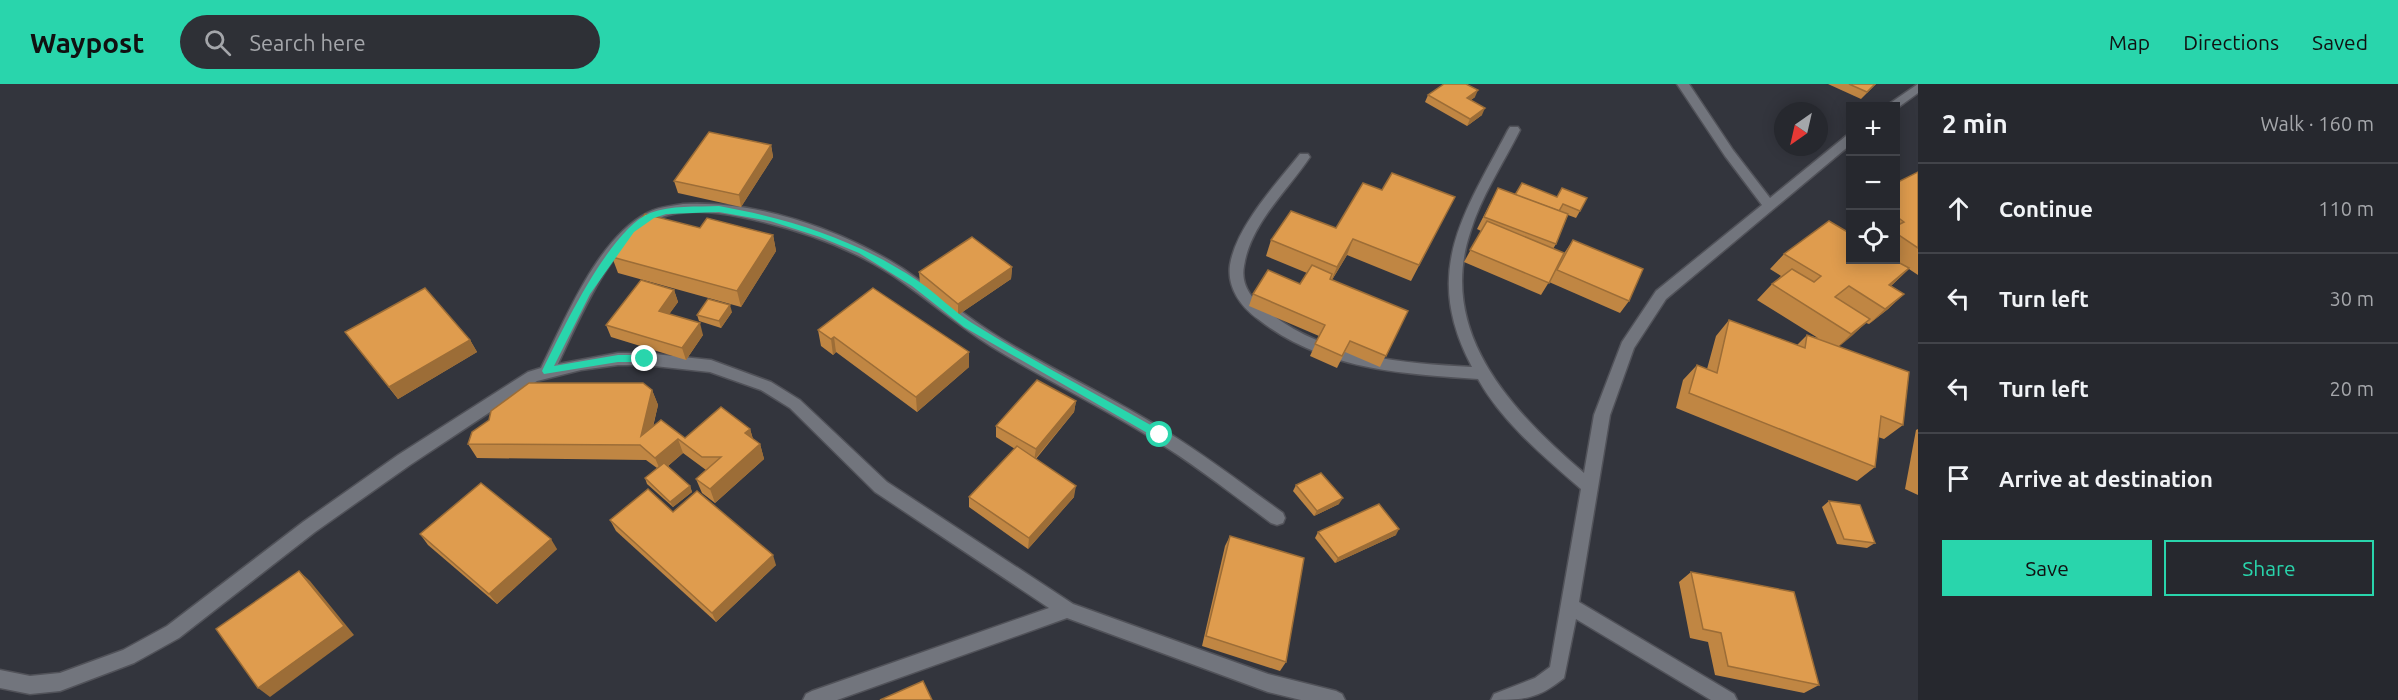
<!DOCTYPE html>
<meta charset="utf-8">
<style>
:root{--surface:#26282e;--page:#2e3036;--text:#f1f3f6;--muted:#a4a6aa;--line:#42444a;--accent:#29d5ac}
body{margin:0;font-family:Ubuntu,sans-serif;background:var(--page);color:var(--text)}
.controls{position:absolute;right:18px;top:18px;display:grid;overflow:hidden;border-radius:0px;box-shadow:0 3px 15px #0003}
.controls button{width:54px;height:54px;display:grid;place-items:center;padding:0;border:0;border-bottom:2px solid var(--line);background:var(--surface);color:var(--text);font:30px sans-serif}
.compass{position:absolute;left:1774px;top:18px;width:54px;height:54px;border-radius:50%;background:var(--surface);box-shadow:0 3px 15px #0003;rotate:214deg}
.stop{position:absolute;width:18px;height:18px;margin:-14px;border:4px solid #29d5ac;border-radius:50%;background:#fff}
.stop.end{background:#29d5ac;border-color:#fff;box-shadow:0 2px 6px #0008}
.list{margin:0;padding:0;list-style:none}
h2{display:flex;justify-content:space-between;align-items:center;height:78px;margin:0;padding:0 24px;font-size:26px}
h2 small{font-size:20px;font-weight:400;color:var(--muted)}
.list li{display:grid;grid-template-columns:39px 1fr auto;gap:18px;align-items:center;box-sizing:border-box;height:90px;padding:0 24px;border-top:2px solid var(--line)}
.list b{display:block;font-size:22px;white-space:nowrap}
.list em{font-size:20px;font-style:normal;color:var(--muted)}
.actions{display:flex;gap:12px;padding:18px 24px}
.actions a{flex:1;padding:14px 0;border:2px solid var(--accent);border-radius:0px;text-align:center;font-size:21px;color:var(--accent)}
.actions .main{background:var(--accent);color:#111}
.icon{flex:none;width:33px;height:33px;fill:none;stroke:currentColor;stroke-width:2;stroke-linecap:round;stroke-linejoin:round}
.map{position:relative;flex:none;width:1918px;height:616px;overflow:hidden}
header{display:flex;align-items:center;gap:36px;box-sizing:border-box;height:84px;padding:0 30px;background:var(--accent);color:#111}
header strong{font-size:28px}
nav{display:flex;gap:33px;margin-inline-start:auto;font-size:21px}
.search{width:420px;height:54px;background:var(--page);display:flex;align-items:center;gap:15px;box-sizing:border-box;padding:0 21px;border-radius:33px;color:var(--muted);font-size:22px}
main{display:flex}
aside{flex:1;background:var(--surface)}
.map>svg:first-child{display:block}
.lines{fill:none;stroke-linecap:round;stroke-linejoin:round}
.street-casing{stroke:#515259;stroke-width:3}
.street{fill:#72757d;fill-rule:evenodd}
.wall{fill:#c08643}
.shaded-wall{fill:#9c6d37}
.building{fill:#df9c4e;stroke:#9c6d37;stroke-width:1.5}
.route{fill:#29d5ac}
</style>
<header>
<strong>Waypost</strong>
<div class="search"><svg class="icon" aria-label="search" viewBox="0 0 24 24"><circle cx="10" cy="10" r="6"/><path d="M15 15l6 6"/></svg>Search here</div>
<nav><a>Map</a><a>Directions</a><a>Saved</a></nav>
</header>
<main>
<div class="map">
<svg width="1918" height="616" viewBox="0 0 1918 616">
<rect width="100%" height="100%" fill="#33353d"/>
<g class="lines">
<!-- street casing -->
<g class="street-casing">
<g id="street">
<path d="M1677,0H1689L1733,66L1770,114L1846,52L1850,51V61L1666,215L1634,264L1610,331L1579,518L1734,610L1737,616H1711L1576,535L1564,594C1538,615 1524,616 1491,616L1494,610L1535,594L1550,583L1581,405C1544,373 1502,338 1478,295C1400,290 1321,285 1258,235C1241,223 1227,204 1230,181C1236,143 1276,100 1300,70H1308L1310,73C1288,106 1250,140 1244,182C1240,204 1255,218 1271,230C1329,274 1402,279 1472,283C1421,187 1464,130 1508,46L1510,43H1518L1520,46C1503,80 1481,112 1470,149C1437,250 1513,328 1584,389L1594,331L1622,258L1656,207L1762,121L1725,72Z"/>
<path d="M1918,0V9L1896,25V22H1886Z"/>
<path d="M683,120C757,116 840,145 902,184C936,207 967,234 1002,255C1055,287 1111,313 1164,346C1205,371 1244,401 1283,429L1285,434L1283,439L1277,441L1271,439C1232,410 1194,380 1153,355C1100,322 1044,295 992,263C957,241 926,214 892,191C846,161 794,144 741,133C715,128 684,124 660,134C612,154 579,236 558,280L618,269H645L711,276L771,298L800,316L887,398L1073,520L1268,590L1336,607L1342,610L1345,616H1301L1268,608L1067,534L837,616H803L806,610L812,607L1049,524L875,408L790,324L761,306L710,288L645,281H618L581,286L537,297L410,381L315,448L179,554L134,579L60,607L30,610L0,604V586L30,592L60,589L123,566L167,542L303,438L398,371L528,288L541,284C565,236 597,155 647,129C658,123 671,122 683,120Z"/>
</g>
</g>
<!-- street -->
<use href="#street" class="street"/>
</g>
<!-- wall -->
<g class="wall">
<path d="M1828,0H1876L1861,15Z"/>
<path d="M1428,11L1475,13L1471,16L1482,31L1467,42L1425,18Z"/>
<path d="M771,61L773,73L741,123L678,109L674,97Z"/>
<path d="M1918,88V191L1909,185L1891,202L1904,210L1888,225L1869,240L1866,239L1839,262L1903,341L1884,355L1878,353L1875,383L1857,397L1676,324L1683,296L1697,281L1707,285L1716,252L1729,236L1797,261L1807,251L1818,254L1757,216L1772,200L1781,192L1770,185L1784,170L1896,176V99Z"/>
<path d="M1522,99L1580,127L1576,134L1568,131L1556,160L1553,165L1550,197L1565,168L1573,156L1629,217L1620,229L1549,198L1541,211L1464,178L1481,147L1477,145L1498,104L1515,110Z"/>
<path d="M1382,106L1455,113L1411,197L1347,171L1332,196L1408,227L1380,283L1345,268L1337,284L1310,272L1319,252L1249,222L1253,210L1300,200L1307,189L1266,172L1271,156L1336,144Z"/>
<path d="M700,144L773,151L776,167L741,223L618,189L612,173Z"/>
<path d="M1012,183L1011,195L958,231L920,200L919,188Z"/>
<path d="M674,206L678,218L669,230L703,251L686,276L611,253L606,241Z"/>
<path d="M732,228L721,244L699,237L697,231Z"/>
<path d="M818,246L969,283L917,328L836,268L833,271L821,262Z"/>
<path d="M345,248L470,256L477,268L398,315Z"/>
<path d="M652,306L658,321L653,343L685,354L750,345L753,355L760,360L764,375L715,419L702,409L696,395L706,386L683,369L668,382L690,402L692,408L673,423L647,400L645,394L657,384L646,376L477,374L468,360Z"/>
<path d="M1076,317L1074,328L1036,375L1074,413L1028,465L969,423V413L1015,365L996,353V342Z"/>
<path d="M1918,345V411L1905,405L1916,346Z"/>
<path d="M1296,401L1339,420L1314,432L1293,407Z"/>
<path d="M1829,417L1875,459L1867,464L1837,460L1822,423Z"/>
<path d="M610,436L776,481L716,538L616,447Z"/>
<path d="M1318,448L1396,451L1335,479L1315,454Z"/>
<path d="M420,450L557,465L497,520L428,461Z"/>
<path d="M1230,452L1286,578L1280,587L1202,562L1225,462Z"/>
<path d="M1691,488L1819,601L1804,609L1715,591L1708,558L1690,554L1679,498Z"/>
</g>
<!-- shaded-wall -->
<g class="shaded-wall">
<path d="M1478,6L1475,13L1464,21L1467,14Z"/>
<path d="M1485,24L1482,31L1467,42L1470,35Z"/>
<path d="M771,61L773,73L741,123L739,111Z"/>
<path d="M773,151L776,167L741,223L737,207Z"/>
<path d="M1353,155L1347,171L1330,199L1337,183Z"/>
<path d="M1012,183L1011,195L958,231V220Z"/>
<path d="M1909,184L1893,200L1873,216L1889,201Z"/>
<path d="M674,206L678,218L663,239L659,227Z"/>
<path d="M1904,210L1888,225L1869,240L1885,225Z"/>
<path d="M730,221L732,228L721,244L719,237Z"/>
<path d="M1870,235L1853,251L1835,266L1851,250Z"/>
<path d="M700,239L703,251L686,276L682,264Z"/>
<path d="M834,253L836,268L833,271L831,255Z"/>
<path d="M470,256L477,268L398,315L389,303Z"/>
<path d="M969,268V283L917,328L916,313Z"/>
<path d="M652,306L658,321L647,367L641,352Z"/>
<path d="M1076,317L1074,328L1034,376L1036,365Z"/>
<path d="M750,345L754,359L745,349Z"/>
<path d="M678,355L683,369L661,388L655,374Z"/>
<path d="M760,360L764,375L715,419L710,405Z"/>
<path d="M690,402L692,408L673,423L670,418Z"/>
<path d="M1076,402L1074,413L1028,465L1029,454Z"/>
<path d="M1343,414L1339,420L1314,432L1317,427Z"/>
<path d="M1399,445L1396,451L1335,479L1338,474Z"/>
<path d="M551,455L557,465L497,520L489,510Z"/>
<path d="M773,471L776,481L716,538L712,529Z"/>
<path d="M299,487L310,497L354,551L270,613L258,604Z"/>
</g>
<!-- building -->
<g class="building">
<path d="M1444,0H1466L1478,6L1467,14L1485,24L1470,35L1428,11Z"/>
<path d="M1849,0H1875L1867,8Z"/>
<path d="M709,48L771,61L739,111L674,97Z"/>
<path d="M1918,88V164L1896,149V142L1904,138L1896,132V99Z"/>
<path d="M1392,89L1455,113L1419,181L1353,155L1337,183L1271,156L1291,127L1336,144L1363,99L1382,106Z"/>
<path d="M1522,99L1557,113L1562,104L1587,114L1580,127L1563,120L1559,127L1515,111Z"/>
<path d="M1498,104L1568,130L1556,160L1484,133Z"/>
<path d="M645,130L700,144L707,134L773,151L737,207L612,173Z"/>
<path d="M1487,137L1564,169L1549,199L1470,166Z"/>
<path d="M1829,137L1851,150V176H1894L1909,184L1889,201L1904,210L1885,225L1849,202L1835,213L1870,235L1851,250L1772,200L1792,185L1814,198L1821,192L1784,170Z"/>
<path d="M972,153L1012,183L958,220L919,188Z"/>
<path d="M1573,156L1643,185L1629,217L1557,186Z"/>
<path d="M1312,181L1332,190L1330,195L1408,227L1386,272L1350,257L1342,272L1315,260L1325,241L1253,210L1268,186L1300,200Z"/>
<path d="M641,196L674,206L659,227L700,239L682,264L606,241Z"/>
<path d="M425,204L470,256L389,303L345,248Z"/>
<path d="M873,204L969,268L916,313L834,253L831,255L818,246Z"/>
<path d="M708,215L730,221L719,237L697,231Z"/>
<path d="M1729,236L1805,264L1807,251L1909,288L1903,341L1881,332L1875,383L1689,309L1697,281L1717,289Z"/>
<path d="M1037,296L1076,317L1036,365L996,342Z"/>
<path d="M529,299H643L652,306L641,352L661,336L685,354L721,323L750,345L745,349L760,360L710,405L696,395L721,373H702L678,355L655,374L640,361L468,360L472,348L489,336L491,327Z"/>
<path d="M1017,362L1076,402L1029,454L969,413Z"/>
<path d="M664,379L690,402L670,418L645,394Z"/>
<path d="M1321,389L1343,414L1317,427L1296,401Z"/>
<path d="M481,399L551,455L489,510L420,450Z"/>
<path d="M648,405L673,428L697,407L773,471L712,529L610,436Z"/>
<path d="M1829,417L1860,421L1875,459L1844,455Z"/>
<path d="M1379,420L1399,445L1338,474L1318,448Z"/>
<path d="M1230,452L1304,474L1286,578L1206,552Z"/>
<path d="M299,487L344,542L258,604L216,545Z"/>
<path d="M1691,488L1794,508L1819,601L1728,582L1721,549L1703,545Z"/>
<path d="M923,597L932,616H880Z"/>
</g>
<!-- route -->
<path class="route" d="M719,122C791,135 857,156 918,197C937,210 953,227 972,239C1034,278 1100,312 1163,348V354H1156L964,243L912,202L859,169L820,153L770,137L719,128L666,130L654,134L634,148L590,210L554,282L618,271H645L649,272V278H618L544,290L542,287C562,247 609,146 650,129C671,121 697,123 719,122Z"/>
</svg>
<div class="controls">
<button>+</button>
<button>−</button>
<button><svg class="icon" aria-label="locate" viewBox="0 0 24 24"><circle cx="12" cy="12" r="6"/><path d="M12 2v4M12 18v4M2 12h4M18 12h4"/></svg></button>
</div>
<svg class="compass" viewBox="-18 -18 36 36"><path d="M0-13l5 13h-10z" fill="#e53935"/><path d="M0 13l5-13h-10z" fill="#a4a6aa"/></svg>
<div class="stop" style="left:1160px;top:351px"></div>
<div class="stop end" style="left:645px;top:275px"></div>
</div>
<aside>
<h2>2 min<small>Walk · 160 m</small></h2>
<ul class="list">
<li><svg class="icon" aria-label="ahead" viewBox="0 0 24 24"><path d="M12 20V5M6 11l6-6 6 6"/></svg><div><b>Continue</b></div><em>110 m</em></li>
<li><svg class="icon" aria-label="left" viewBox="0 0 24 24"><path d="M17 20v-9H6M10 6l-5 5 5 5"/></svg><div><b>Turn left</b></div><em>30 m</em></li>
<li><svg class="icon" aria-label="left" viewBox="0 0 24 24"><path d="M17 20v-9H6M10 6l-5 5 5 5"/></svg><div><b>Turn left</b></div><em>20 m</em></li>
<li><svg class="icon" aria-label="arrive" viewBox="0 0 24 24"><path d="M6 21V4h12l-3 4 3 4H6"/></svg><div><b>Arrive at destination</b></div></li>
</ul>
<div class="actions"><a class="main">Save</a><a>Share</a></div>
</aside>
</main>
